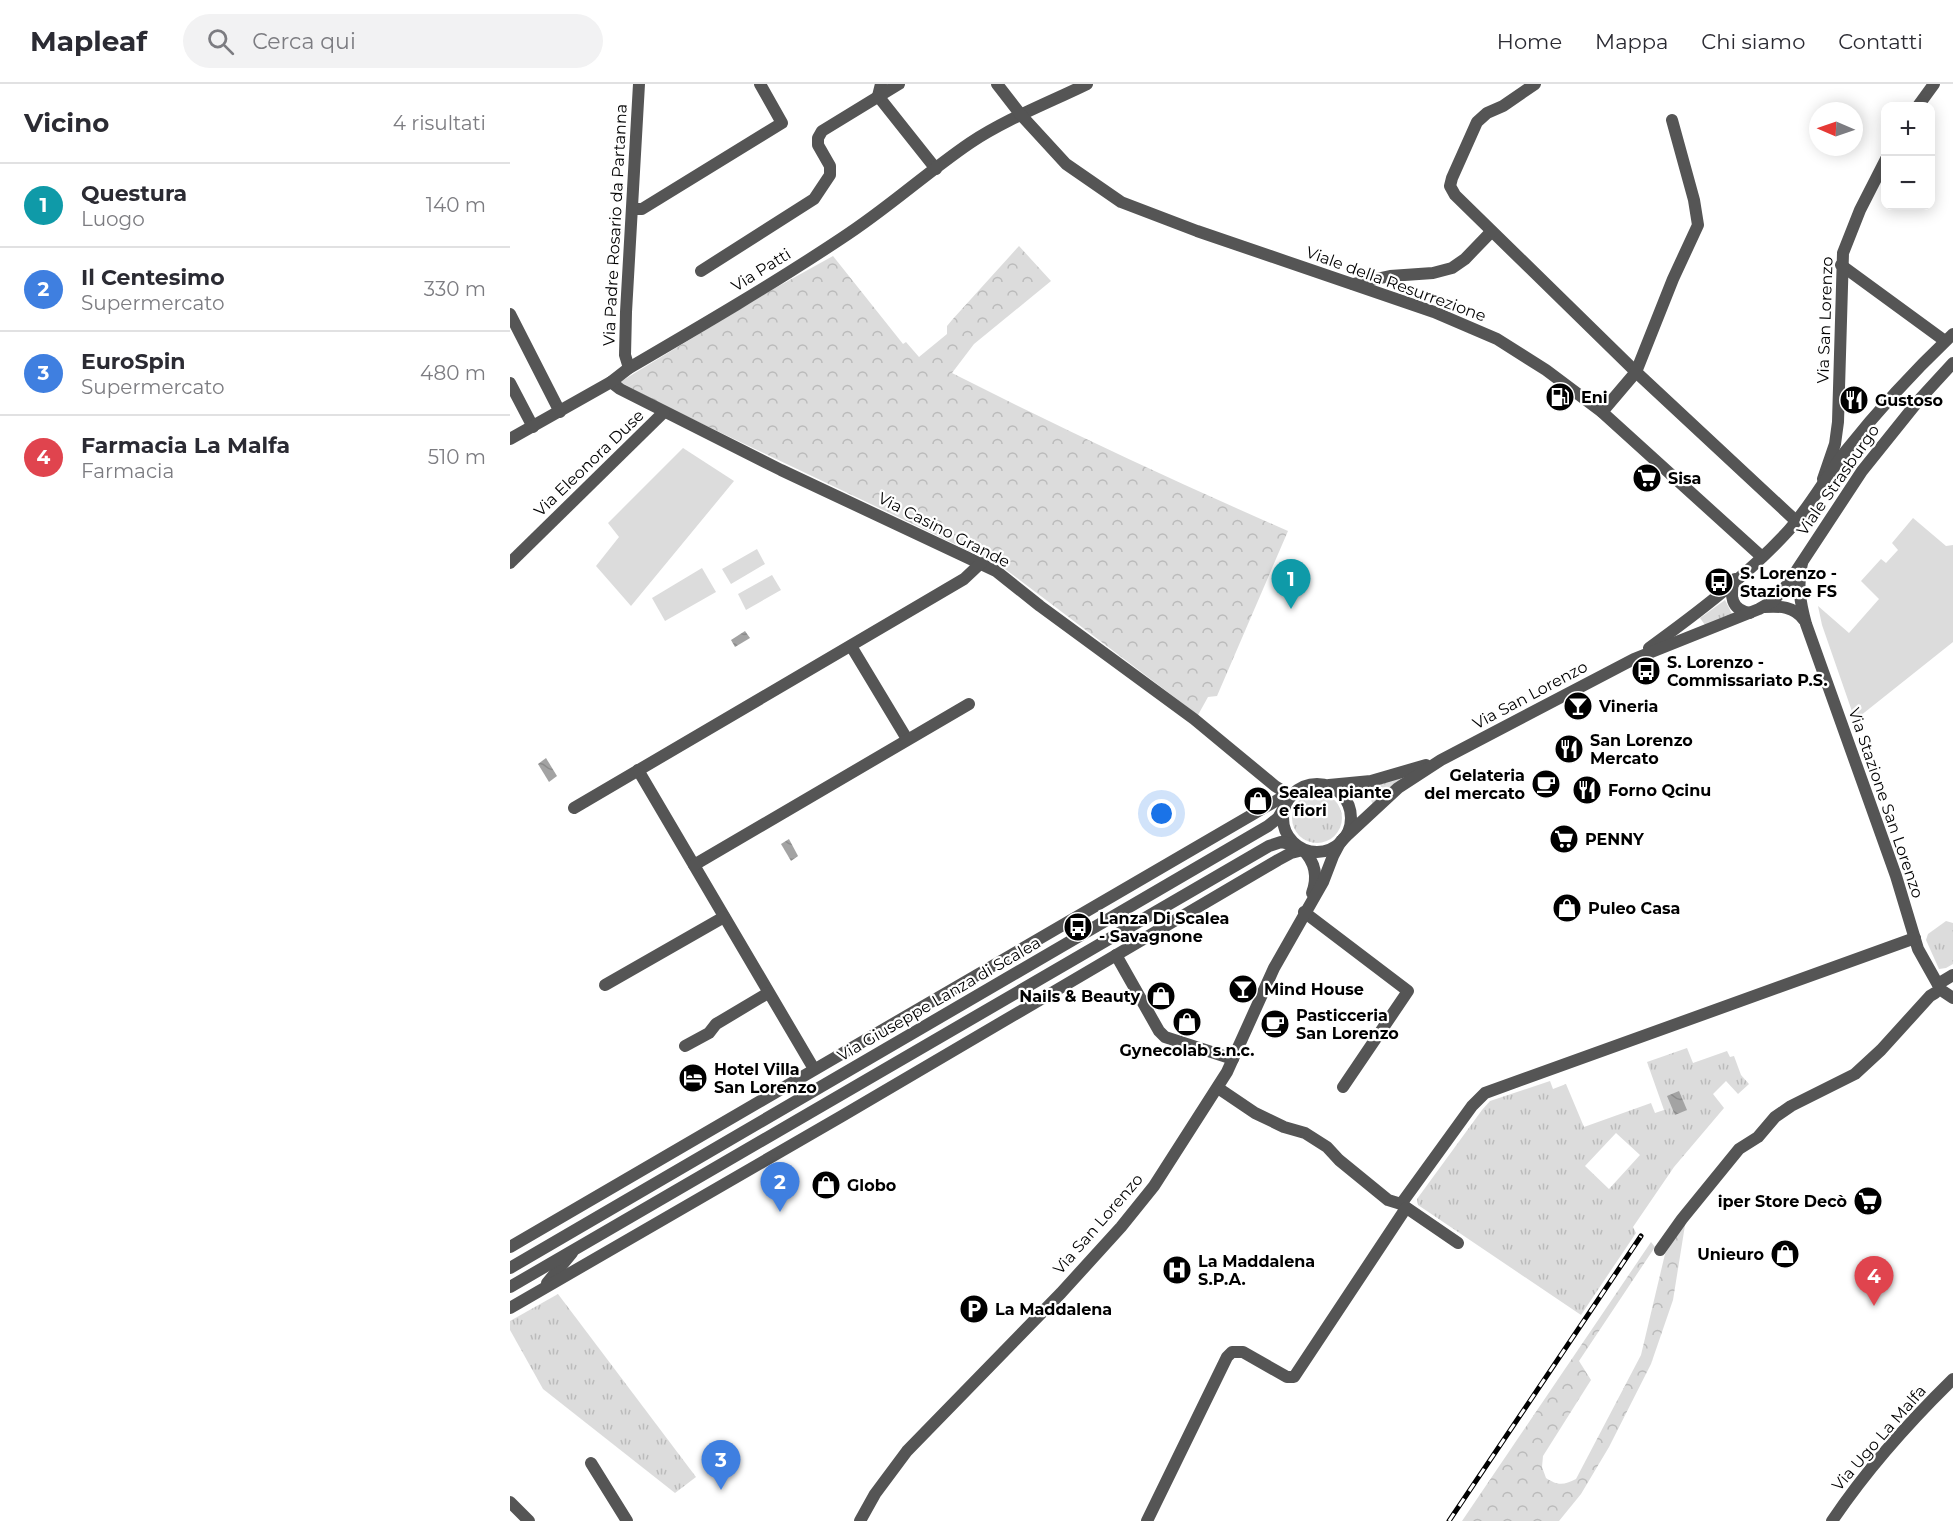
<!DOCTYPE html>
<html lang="it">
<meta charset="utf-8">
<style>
:root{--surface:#fff;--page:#f2f2f3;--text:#2b2b33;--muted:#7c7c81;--line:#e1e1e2;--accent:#000}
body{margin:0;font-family:Montserrat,sans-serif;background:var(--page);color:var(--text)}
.controls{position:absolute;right:18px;top:18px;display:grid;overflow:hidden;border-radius:12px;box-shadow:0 3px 15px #0003}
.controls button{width:54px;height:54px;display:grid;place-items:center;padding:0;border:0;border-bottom:2px solid var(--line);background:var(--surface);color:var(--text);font:30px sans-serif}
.compass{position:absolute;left:1299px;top:18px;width:54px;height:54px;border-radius:50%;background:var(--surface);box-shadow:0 3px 15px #0003;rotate:272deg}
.you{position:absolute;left:652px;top:730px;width:21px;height:21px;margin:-15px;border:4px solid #fff;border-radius:50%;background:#1a73e8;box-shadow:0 0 0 9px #1a73e833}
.badge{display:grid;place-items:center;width:39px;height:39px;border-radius:50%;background:var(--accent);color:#fff;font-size:20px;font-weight:700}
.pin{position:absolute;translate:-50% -50px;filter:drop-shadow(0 2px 3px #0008)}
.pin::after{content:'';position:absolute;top:32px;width:21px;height:18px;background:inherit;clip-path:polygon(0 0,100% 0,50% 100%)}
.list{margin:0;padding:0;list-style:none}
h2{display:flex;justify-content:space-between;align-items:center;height:78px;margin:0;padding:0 24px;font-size:26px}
h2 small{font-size:20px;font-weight:400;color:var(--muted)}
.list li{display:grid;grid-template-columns:39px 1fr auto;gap:18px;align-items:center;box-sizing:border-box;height:84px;padding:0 24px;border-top:2px solid var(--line)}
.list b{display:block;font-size:22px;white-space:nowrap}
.list p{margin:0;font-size:20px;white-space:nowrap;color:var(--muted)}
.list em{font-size:20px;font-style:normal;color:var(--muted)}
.icon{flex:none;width:33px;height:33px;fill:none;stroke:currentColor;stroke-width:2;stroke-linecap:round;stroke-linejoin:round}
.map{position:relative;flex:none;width:1443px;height:1437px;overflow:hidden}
header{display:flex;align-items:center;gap:36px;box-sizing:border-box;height:84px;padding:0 30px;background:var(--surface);border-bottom:2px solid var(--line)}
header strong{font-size:28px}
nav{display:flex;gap:33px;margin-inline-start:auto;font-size:21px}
.search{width:420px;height:54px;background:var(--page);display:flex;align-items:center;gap:15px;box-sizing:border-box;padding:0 21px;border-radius:33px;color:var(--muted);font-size:22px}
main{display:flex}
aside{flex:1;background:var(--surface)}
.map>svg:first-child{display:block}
.grass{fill:url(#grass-tufts);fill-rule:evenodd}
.forest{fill:url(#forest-crowns)}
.garden{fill:#dcdcdc}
.water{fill:url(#water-waves)}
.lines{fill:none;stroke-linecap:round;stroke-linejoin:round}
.minor{stroke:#555;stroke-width:12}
.tertiary{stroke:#555;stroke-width:12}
.rail-casing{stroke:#000;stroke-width:5}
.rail{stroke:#fff;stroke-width:3;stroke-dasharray:9;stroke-linecap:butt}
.labels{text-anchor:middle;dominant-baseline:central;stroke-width:4.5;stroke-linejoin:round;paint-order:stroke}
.street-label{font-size:16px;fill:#000;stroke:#fff}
.poi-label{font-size:16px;font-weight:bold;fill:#000;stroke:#fff;text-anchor:start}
</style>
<header>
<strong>Mapleaf</strong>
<div class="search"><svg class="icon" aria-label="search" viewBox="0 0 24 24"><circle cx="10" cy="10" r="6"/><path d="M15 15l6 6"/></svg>Cerca qui</div>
<nav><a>Home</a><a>Mappa</a><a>Chi siamo</a><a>Contatti</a></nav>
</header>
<main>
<aside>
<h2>Vicino<small>4 risultati</small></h2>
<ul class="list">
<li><span class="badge" style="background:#0f9aa8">1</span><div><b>Questura</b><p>Luogo</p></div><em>140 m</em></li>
<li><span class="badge" style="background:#3f7fe0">2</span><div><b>Il Centesimo</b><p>Supermercato</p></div><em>330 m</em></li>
<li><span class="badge" style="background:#3f7fe0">3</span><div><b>EuroSpin</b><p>Supermercato</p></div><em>480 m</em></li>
<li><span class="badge" style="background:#e0444e">4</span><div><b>Farmacia La Malfa</b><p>Farmacia</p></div><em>510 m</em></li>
</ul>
</aside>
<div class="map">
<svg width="1443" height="1437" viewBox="0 0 1443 1437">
<defs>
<pattern id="grass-tufts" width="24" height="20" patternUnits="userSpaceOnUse" patternTransform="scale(1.5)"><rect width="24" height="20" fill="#dcdcdc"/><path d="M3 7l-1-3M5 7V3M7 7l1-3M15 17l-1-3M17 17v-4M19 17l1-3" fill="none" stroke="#bbb"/></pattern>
<pattern id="forest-crowns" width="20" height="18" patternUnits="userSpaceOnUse" patternTransform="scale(1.5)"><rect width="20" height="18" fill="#dcdcdc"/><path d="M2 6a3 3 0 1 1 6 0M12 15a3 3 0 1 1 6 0" fill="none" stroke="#bbb"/></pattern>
<pattern id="water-waves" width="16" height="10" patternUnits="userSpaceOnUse" patternTransform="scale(1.5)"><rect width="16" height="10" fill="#a3a3a3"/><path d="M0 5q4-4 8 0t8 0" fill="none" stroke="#8b8b8b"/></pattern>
</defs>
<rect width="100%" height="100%" fill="#fff"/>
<!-- grass -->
<g class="grass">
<path d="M1215,516L1222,530L1195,541L1190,534Z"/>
<path d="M891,693L892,696L863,721L856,703Z"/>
<circle cx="807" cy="734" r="25"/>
<path d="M1436,837L1443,839V880L1436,884L1429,885L1416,856L1418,850Z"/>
<path d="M1177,964L1183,979L1217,967L1220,973L1224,972L1231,991L1239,1000L1228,1010L1216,997L1203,1010L1214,1024L1164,1083L1123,1143L1126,1149L1071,1231L908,1121L907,1115L972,1026L980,1017L1040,997L1043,1005L1056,1000L1074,1043L1141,1019L1145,1029L1154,1026L1137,978ZM1106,1049L1130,1071L1099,1105L1075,1082Z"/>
<path d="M48,1210L186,1393L165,1409L33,1305L0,1246V1237Z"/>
</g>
<!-- forest -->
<g class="forest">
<path d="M509,162L541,197L464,260L442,289C552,345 664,397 778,447L707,612L698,613L688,631L491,482L161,325L110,298L258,208L323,172L393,260L396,258L409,273L437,250V242L442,236Z"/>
<path d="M1176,1135L1163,1216L1141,1280L1099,1363L1071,1410L1049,1437H952L1141,1158L1145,1163L1069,1277L1081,1296L1033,1372L1032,1383L1036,1394C1048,1402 1054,1401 1066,1395L1131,1271L1155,1170Z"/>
</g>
<!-- garden -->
<g class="garden">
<path d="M173,364L224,397L121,522L86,482L109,453L98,439Z"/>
<path d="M1403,434L1436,462L1443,461V558L1345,636L1312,541L1308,522L1339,549L1369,515L1351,497L1371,475L1376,479L1388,466L1382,459Z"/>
<path d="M247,465L255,480L221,500L212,485Z"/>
<path d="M192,484L206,508L155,537L142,514Z"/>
<path d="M262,491L271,506L236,526L228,510Z"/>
</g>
<!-- water -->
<g class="water">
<path d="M235,547L240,554L225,563L221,556Z"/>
<path d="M36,674L47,692L39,698L28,680Z"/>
<path d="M279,755L288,772L281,777L271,760Z"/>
<path d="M1169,1007L1177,1026L1165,1031L1157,1012Z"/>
</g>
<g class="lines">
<!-- minor -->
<g class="minor">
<path d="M371,0L368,12L426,85"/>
<path d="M1025,0L993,22L977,29L967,38L942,94L940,102L945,111L1126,288L1286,437"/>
<path d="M1408,22L1424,0"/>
<path d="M122,125H132L272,39L250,0"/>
<path d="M1331,181L1435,257"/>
<path d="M191,187L304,115L320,91V82L308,61V54L312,47L389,0"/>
<path d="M843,200L880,192L923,189L942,184L955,175L981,148"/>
<path d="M0,230L50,328"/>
<path d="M119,284L115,271L116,228L129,0"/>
<path d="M101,298L110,305L271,386L486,487L530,522L684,635L765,702L781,712"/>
<path d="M0,299L23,343"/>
<path d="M1092,328L1126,288L1163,195L1188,141L1184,116L1162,36"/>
<path d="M0,355L101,298L119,284C191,242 263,200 332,154C377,125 416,89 460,59C496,35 538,19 577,0"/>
<path d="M1313,395L1325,360L1328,338L1333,169L1350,126L1376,75"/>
<path d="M0,479L154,328"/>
<path d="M1292,479C1287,501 1290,518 1296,540L1386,792L1408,865L1431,906L1443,914"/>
<path d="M1254,523C1270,522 1284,522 1294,536"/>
<path d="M341,562L397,655"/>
<path d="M128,686L304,985"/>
<path d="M64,724L454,495L471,479"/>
<path d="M184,781L459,620"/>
<path d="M794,828L898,907L833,1003"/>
<path d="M606,871L649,947L655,953L723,975"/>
<path d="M1428,900L1443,891"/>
<path d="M95,901L214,833"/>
<path d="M175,962L199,949L206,940L258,909"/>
<path d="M708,1004L745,1029L774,1043L795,1049L817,1063L829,1076L878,1116L891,1120"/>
<path d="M948,1159L891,1120L962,1022L975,1009L1405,854"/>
<path d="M0,1163L776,711"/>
<path d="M1150,1166L1172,1135L1229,1065L1248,1053L1265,1033L1281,1022L1345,990L1371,966L1420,912L1425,909"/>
<path d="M37,1199L62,1169"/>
<path d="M0,1224L332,1032L768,776L781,769L793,766"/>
<path d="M81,1379L117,1437"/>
<path d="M637,1437L717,1273L722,1268H733L777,1293H784L896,1124"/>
</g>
<!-- tertiary -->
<g class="tertiary">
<path d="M487,0L511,31L556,80L611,118L687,147L924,228L987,255L1036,286L1092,328L1252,473"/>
<path d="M1225,495C1219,511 1221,526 1240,529"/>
<path d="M1139,564C1186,530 1240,489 1279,446C1300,422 1316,393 1335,368C1368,326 1405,286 1443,250"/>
<circle cx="807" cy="734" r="34"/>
<path d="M819,701L861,697L916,681"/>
<path d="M833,755L888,704L931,676L1124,575L1249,525L1263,517L1277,501L1352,387L1409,316L1443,279"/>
<path d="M793,766C805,778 808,793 802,809"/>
<path d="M0,1184L758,742L768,734L775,722"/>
<path d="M0,1203L759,762L771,758L786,761"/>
<path d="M0,1418L19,1437"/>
<path d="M350,1437L365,1410L397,1367L551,1209L611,1143L644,1102L717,988L764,884L813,798L823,772L831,757"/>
<path d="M1322,1437C1357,1385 1398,1339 1443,1295"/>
</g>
<!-- rail casing -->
<g class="rail-casing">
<path id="rail" d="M939,1437L1131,1152"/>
</g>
<!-- rail -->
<use href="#rail" class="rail"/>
</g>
<!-- icons -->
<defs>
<g id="fuel-disc" transform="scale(1.5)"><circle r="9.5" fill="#000" stroke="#fff"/><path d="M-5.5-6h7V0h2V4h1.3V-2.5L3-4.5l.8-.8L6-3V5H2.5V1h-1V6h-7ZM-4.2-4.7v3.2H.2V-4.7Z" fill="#fff"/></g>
<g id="restaurant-disc" transform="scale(1.5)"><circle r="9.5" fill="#000" stroke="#fff"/><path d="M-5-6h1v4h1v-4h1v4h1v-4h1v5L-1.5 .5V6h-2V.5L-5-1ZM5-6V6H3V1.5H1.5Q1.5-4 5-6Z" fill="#fff"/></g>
<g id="supermarket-disc" transform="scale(1.5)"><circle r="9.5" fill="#000" stroke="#fff"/><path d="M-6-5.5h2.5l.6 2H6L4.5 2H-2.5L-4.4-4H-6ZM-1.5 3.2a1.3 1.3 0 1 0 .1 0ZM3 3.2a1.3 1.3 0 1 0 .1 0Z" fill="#fff"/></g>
<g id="bus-disc" transform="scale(1.5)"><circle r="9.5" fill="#000" stroke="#fff"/><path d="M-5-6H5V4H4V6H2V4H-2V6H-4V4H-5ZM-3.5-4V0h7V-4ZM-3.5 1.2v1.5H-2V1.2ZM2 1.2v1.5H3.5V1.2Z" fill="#fff"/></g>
<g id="bar-disc" transform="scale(1.5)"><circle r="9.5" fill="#000" stroke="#fff"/><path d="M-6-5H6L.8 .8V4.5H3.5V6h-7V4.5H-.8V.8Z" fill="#fff"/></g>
<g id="cafe-disc" transform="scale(1.5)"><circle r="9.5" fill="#000" stroke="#fff"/><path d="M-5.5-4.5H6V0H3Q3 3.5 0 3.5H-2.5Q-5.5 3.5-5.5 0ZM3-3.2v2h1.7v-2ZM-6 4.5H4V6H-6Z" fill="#fff"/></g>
<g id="shop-disc" transform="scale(1.5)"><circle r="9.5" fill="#000" stroke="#fff"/><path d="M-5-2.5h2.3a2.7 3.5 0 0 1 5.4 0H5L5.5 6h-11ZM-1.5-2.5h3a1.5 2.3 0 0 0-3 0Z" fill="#fff"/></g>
<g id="hotel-disc" transform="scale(1.5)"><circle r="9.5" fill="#000" stroke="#fff"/><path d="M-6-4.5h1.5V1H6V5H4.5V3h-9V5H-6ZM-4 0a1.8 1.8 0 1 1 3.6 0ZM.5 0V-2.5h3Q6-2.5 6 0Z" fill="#fff"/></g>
<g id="hospital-disc" transform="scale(1.5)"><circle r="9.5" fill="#000" stroke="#fff"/><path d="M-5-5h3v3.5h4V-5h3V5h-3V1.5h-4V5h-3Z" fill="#fff"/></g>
<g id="parking-disc" transform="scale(1.5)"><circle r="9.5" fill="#000" stroke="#fff"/><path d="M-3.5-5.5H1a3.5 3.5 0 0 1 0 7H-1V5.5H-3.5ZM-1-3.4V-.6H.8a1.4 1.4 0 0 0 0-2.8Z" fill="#fff"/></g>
</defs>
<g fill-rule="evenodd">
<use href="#fuel-disc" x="1050" y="313"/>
<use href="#restaurant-disc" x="1344" y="316"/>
<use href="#supermarket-disc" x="1137" y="394"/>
<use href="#bus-disc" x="1209" y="498"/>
<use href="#bus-disc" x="1136" y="587"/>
<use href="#bar-disc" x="1068" y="622"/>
<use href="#restaurant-disc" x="1059" y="665"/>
<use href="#cafe-disc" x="1036" y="700"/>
<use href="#restaurant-disc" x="1077" y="706"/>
<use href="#shop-disc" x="748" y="717"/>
<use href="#supermarket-disc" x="1054" y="755"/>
<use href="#shop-disc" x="1057" y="824"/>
<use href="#bus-disc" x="568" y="843"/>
<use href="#bar-disc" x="733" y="905"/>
<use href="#shop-disc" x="651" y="912"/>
<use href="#shop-disc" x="677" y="938"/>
<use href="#cafe-disc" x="765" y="940"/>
<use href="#hotel-disc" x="183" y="994"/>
<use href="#shop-disc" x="316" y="1101"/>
<use href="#supermarket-disc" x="1358" y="1117"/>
<use href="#shop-disc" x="1275" y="1170"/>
<use href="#hospital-disc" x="667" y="1186"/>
<use href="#parking-disc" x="464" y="1225"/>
</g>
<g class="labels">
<!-- street labels -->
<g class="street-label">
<text transform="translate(105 141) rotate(-87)">Via Padre Rosario da Partanna</text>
<text transform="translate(251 186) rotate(-32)">Via Patti</text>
<text transform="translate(886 200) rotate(20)">Viale della Resurrezione</text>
<text transform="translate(1315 236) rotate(-88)">Via San Lorenzo</text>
<text transform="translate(79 379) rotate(-44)">Via Eleonora Duse</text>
<text transform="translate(1328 396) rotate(-55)">Viale Strasburgo</text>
<text transform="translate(434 446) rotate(27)">Via Casino Grande</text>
<text transform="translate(1020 611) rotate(-28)">Via San Lorenzo</text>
<text transform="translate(1376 719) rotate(71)">Via Stazione San Lorenzo</text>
<text transform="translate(429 915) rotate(-30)">Via Giuseppe Lanza di Scalea</text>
<text transform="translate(588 1140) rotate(-49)">Via San Lorenzo</text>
<text transform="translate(1369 1354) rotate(-49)">Via Ugo La Malfa</text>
</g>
<!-- poi labels -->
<g class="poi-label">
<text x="1071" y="313">Eni</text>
<text x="1365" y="316">Gustoso</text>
<text x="1158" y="394">Sisa</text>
<text x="1230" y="489">S. Lorenzo -<tspan x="1230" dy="18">Stazione FS</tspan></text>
<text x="1157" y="578">S. Lorenzo -<tspan x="1157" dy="18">Commissariato P.S.</tspan></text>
<text x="1089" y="622">Vineria</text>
<text x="1080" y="656">San Lorenzo<tspan x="1080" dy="18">Mercato</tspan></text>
<text x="1015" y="691" text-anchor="end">Gelateria<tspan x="1015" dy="18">del mercato</tspan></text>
<text x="1098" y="706">Forno Qcinu</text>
<text x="769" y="708">Sealea piante<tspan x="769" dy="18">e fiori</tspan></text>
<text x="1075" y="755">PENNY</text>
<text x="1078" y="824">Puleo Casa</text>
<text x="589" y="834">Lanza Di Scalea<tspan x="589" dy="18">- Savagnone</tspan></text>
<text x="754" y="905">Mind House</text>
<text x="630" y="912" text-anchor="end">Nails &amp; Beauty</text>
<text x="786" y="931">Pasticceria<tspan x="786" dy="18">San Lorenzo</tspan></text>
<text x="677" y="966" text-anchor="middle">Gynecolab s.n.c.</text>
<text x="204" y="985">Hotel Villa<tspan x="204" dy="18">San Lorenzo</tspan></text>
<text x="337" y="1101">Globo</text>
<text x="1337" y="1117" text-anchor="end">iper Store Decò</text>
<text x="1254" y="1170" text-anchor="end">Unieuro</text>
<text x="688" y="1177">La Maddalena<tspan x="688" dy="18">S.P.A.</tspan></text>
<text x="485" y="1225">La Maddalena</text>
</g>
</g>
</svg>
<div class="controls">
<button>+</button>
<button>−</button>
</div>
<svg class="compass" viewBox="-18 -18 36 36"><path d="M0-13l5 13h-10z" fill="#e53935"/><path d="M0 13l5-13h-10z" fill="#7c7c81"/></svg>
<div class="you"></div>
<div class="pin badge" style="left:781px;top:525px;background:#0f9aa8">1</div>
<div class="pin badge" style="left:270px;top:1128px;background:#3f7fe0">2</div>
<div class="pin badge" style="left:211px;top:1406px;background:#3f7fe0">3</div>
<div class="pin badge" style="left:1364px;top:1222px;background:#e0444e">4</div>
</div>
</main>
